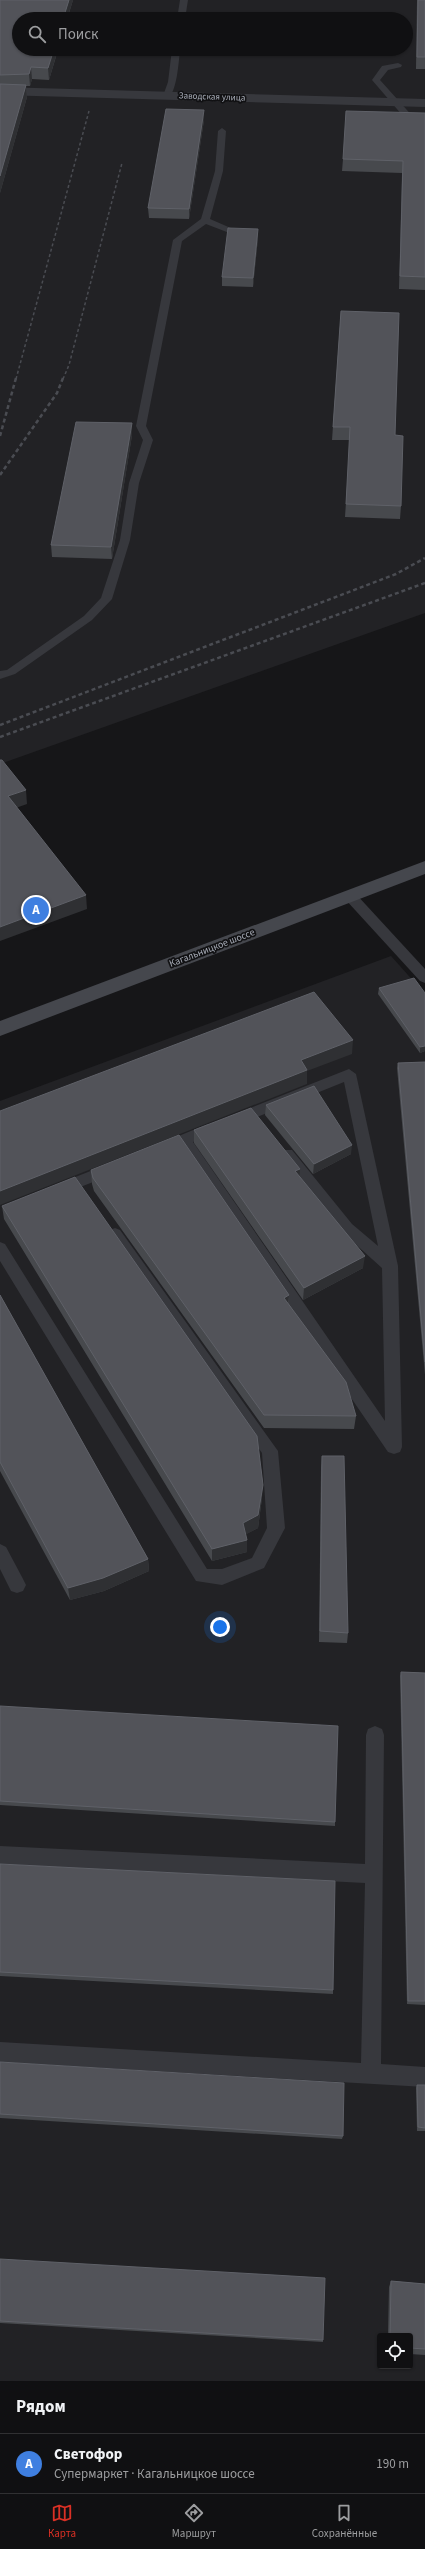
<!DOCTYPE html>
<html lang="ru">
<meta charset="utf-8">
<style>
:root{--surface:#101012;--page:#19191b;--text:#f1f3f6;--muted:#9c9d9f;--line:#303032;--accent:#d93025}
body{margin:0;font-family:"Source Sans 3",sans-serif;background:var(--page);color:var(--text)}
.controls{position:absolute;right:12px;bottom:12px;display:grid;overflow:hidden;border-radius:4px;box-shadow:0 1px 3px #0004}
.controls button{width:36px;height:36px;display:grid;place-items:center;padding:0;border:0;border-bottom:1px solid var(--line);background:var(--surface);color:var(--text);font:20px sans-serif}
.you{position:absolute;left:220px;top:1627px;width:14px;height:14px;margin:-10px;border:3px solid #fff;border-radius:50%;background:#1a73e8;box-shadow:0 0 0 6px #1a73e833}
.badge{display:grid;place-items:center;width:26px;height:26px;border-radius:50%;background:var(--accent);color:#fff;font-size:13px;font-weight:700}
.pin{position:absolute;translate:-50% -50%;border:2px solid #fff;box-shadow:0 1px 4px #0006}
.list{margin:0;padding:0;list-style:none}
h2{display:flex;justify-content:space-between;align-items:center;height:52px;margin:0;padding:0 16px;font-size:17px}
h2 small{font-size:13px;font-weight:400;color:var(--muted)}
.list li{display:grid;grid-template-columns:26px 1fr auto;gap:12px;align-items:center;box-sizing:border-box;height:60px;padding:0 16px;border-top:1px solid var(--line)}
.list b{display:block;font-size:15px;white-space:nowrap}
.list p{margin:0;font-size:13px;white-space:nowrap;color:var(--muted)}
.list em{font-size:13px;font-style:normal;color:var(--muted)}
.icon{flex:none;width:22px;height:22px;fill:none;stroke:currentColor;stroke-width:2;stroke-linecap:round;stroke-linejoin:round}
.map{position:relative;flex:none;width:425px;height:2381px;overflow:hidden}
.search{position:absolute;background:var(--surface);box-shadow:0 1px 3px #0004;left:12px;right:12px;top:12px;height:44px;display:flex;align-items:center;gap:10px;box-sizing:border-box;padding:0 14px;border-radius:22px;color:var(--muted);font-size:15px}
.sheet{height:112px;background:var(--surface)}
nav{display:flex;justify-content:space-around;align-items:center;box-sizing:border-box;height:56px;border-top:1px solid var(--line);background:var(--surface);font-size:11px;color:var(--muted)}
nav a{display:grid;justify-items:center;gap:2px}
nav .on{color:var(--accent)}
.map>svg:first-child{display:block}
.built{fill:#222225;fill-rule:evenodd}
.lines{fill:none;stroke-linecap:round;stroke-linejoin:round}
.lane{fill:#37383d;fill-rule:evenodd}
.street{fill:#37383d;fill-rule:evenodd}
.secondary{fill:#45474d;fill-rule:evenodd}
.rail-far1{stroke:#4a4c52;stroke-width:1.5;stroke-dasharray:3 2.5;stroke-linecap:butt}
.rail{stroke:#4a4c52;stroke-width:2.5;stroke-dasharray:4 3;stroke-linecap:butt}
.wall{fill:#47494d}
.shaded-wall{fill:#2f3033}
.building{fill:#525359;stroke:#5f6168}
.labels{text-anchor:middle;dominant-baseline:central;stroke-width:3.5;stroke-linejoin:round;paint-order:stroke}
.far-street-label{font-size:9px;fill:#a8adb8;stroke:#111113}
.street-label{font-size:10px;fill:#a8adb8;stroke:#111113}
</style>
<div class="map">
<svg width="425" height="2381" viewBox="0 0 425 2381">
<rect width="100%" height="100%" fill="#161618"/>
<!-- built -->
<g class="built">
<path d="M0,0H425V613L0,764ZM19,19H406V49H19Z"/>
<path d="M391,956L425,994V2381H0V1101ZM380,2336H410V2366H380Z"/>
</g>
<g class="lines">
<!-- lane -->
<g class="lane">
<path d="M180,0H188L185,19H177Z"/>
<path d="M172,49H180C179,59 177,95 167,98L163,96L168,82Z"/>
<path d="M398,63L402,65L401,67L388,70L380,80L415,119V123H409L372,80L382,66Z"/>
<path d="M222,128L226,131L223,171L210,219L240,232L232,234L206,224L182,241L146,426L153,440L139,483L130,540L112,599L92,620L15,674L0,679V671L7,670L84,616L101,598L120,540L129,483L143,440L136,426L173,240L201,219L215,171L218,131Z"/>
<path d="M350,892L355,893L425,969V983L420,981L345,899L343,896Z"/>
<path d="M349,1069L356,1074L398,1266L402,1447L400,1452L394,1454L388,1452L180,1147L164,1154L159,1152L157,1148L159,1144L208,1124H218L220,1128L218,1132L193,1142L385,1421L382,1268L342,1232L280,1154L282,1150H292L352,1224L378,1246L344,1082L240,1124H230L228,1120L230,1116Z"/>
<path d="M111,1163L116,1165L118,1169L116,1173L60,1195L55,1193L53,1189L55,1185Z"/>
<path d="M115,1228L120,1230L278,1451L285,1528L264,1568L222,1585L196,1581L0,1261V1242L5,1244L207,1569H222L252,1558L267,1528L262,1453L110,1238L107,1234L110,1230Z"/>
<path d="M0,1544L6,1547L23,1579L26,1585L23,1591L17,1593L11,1591L0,1569Z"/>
<path d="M375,1726L382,1729L384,1735L381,2064L425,2067V2087L0,2062V2042L361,2063L365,1883L0,1864V1846L365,1864L366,1735L368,1729Z"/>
</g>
<!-- street -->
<path class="street" d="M0,87L425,99V107L0,95Z"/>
<!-- secondary -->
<path class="secondary" d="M425,861V874L0,1036V1021Z"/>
<!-- rail-far1 -->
<g class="rail-far1">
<path d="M16,379L89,111"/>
<path d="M63,379L69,365L122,163"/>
</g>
<!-- rail -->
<g class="rail">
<path d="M0,436L16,378"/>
<path d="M0,475L57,393L63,378"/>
<path d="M0,725L396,574L425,558"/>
<path d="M0,737L425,583"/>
</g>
</g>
<!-- wall -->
<g class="wall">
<path d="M0,0H73L49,80L32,79L30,86H26L27,97L0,193Z"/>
<path d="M417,0H425V69H416Z"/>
<path d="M425,113V290L399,289L402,173L342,171L343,159Z"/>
<path d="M204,120L189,219L149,218L148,208Z"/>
<path d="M258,238L253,287L222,286V277Z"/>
<path d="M341,311L395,435L401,506L400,519L345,517L350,440H332Z"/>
<path d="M132,435L112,559L52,557L51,545Z"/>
<path d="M379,988L425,993V1051L420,1053L378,994Z"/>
<path d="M425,1062V1375L397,1068L398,1063Z"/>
<path d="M266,1105L351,1154L313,1174L265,1115Z"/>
<path d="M194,1130L299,1176L363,1268L303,1300L194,1143Z"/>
<path d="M91,1170L289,1295V1304L356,1416L354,1429L264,1428L94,1191L92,1184Z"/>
<path d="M2,1206L262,1498L258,1528L246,1534L247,1552L212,1561L4,1219Z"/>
<path d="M0,1295L148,1559L149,1571L104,1591L70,1600L0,1471Z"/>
<path d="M322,1456L348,1633L347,1643L319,1642L321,1468Z"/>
<path d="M401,1672L425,1673V2005L407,2004L400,1676Z"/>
<path d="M0,1706L335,1822V1826L0,1805Z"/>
<path d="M0,1864L333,1990V1994L0,1976Z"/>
<path d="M0,2062L343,2136L342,2139L0,2118Z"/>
<path d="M417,2085H425V2131H417L416,2088Z"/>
<path d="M0,2259L323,2340V2342L0,2323Z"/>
<path d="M391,2281L425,2284V2355L410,2354V2336H388L389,2287Z"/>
</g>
<!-- shaded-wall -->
<g class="shaded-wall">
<path d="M69,0H73L67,19H63Z"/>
<path d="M54,49H58L49,80L48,68Z"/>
<path d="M31,67L32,79L30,86L29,74Z"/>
<path d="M26,85L27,97L0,193V176Z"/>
<path d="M204,110V120L189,219V209Z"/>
<path d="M258,229V238L253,287V278Z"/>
<path d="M132,423V435L112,559L111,547Z"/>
<path d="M26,790L27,804L10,810L8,796Z"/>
<path d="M86,895L87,909L0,941V927Z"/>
<path d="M353,1040L352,1054L307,1071V1084L0,1205V1191L301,1060Z"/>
<path d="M425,1046V1051L420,1053V1047Z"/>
<path d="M352,1145L351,1154L313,1174L314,1164Z"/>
<path d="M300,1169L299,1181L295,1171Z"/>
<path d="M365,1256L363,1268L303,1300L304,1288Z"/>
<path d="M289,1295L288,1309L284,1298Z"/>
<path d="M263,1485L262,1498L258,1528L243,1536V1523Z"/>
<path d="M247,1540V1552L212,1561V1549Z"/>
<path d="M148,1559L149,1571L104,1591L70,1600L68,1588Z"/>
</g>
<!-- building -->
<g class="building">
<path d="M0,0H69L63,19H19V49H54L48,68L31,67L29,74L0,75Z"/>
<path d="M418,0H425V57H417Z"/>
<path d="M0,84L26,85L0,176Z"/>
<path d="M166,109L204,110L189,209L148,208Z"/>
<path d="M346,111L425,113V277L400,276L403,161L343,159Z"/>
<path d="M228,228L258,229L253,278L222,277Z"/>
<path d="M341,311L399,313L395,435L403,436L401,506L346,504L350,427H333Z"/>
<path d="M76,422L132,423L111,547L51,545Z"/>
<path d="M0,760H2L26,790L8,796L86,895L0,927Z"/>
<path d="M414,978L425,993V1046L420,1047L379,988Z"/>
<path d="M314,992L353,1040L301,1060L307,1070L0,1191V1111Z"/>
<path d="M425,1062V1362L398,1063Z"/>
<path d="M314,1086L352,1145L314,1164L266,1105Z"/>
<path d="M251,1108L300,1169L295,1171L365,1256L304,1288L194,1130Z"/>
<path d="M179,1135L289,1295L284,1298L346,1382L356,1416L264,1415L93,1178L91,1170Z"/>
<path d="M75,1177L257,1436L263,1485L258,1515L243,1523L247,1540L212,1549L2,1206Z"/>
<path d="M0,1295L148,1559L103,1578L68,1588L0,1462Z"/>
<path d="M322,1456H344L348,1633L320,1631Z"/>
<path d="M401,1672L425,1673V2001H408Z"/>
<path d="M0,1706L338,1726L335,1822L0,1801Z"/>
<path d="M0,1864L335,1881L333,1990L0,1972Z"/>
<path d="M0,2062L344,2083L343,2136L0,2114Z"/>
<path d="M417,2085H425V2128L418,2127Z"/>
<path d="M0,2259L325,2278L323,2340L0,2321Z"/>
<path d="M391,2281L425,2284V2349L410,2348V2336H390Z"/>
</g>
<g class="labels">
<!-- far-street labels -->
<g class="far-street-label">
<text transform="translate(212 97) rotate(2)">Заводская улица</text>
</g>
<!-- street labels -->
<g class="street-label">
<text transform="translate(212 948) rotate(-21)">Кагальницкое шоссе</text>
</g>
</g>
</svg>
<div class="controls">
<button><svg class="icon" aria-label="locate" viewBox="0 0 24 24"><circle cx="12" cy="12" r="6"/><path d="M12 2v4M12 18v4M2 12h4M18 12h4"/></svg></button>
</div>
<div class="you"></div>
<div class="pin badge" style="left:36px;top:910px;background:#3f7fe0">A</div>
<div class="search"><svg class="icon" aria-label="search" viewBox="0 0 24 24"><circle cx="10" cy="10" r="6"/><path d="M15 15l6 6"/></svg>Поиск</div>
</div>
<section class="sheet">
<h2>Рядом<small></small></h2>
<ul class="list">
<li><span class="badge" style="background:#3f7fe0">A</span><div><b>Светофор</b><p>Супермаркет · Кагальницкое шоссе</p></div><em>190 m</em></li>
</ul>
</section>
<nav>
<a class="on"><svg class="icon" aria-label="map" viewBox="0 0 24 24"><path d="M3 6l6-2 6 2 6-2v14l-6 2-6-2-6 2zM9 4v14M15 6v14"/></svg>Карта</a>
<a><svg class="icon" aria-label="directions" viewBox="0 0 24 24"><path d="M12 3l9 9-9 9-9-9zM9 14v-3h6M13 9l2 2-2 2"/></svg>Маршрут</a>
<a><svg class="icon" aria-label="saved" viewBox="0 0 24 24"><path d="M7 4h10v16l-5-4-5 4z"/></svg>Сохранённые</a>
</nav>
